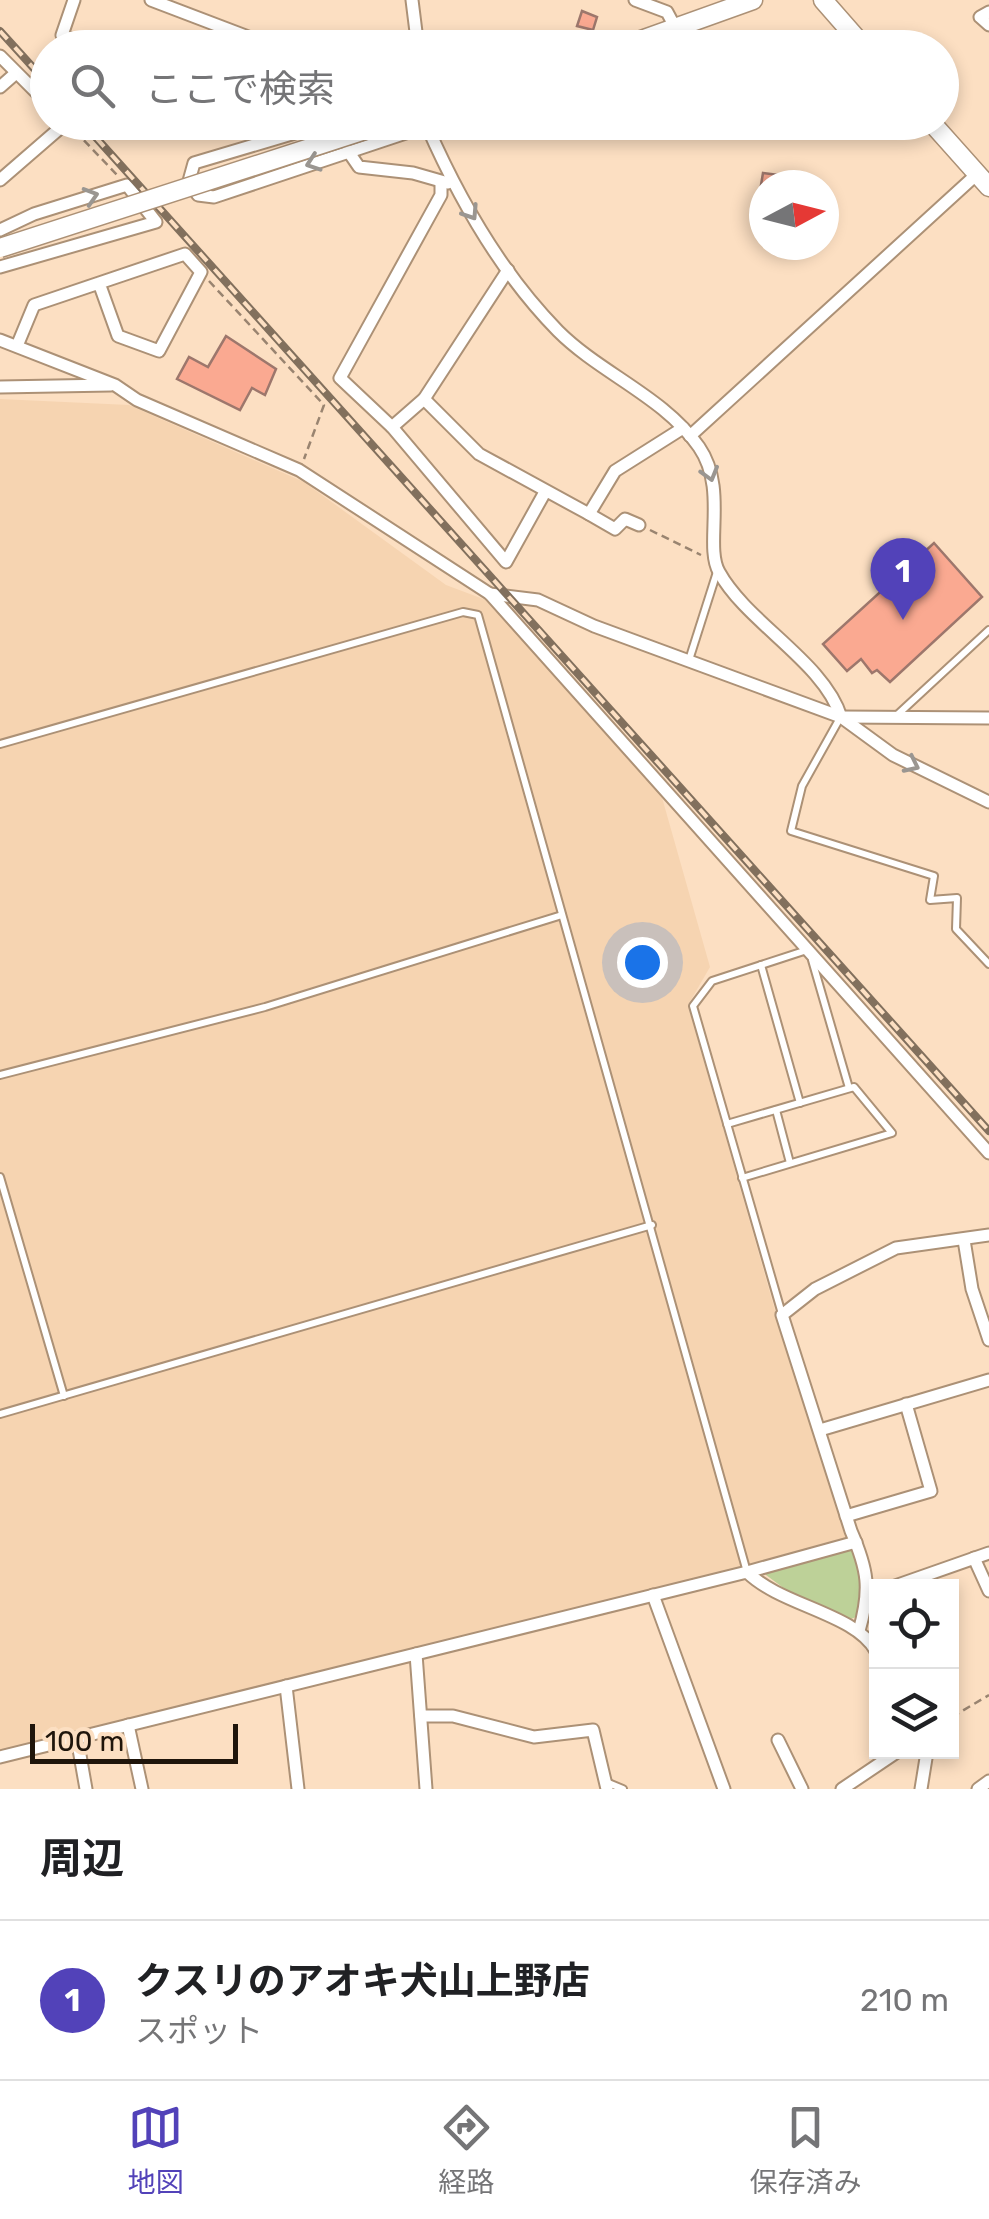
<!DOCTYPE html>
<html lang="ja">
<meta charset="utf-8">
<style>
:root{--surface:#fff;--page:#f2f2f2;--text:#202124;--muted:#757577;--line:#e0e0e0;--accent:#5242b9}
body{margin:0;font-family:Rubik,"Noto Sans JP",sans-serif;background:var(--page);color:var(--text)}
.controls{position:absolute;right:30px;bottom:30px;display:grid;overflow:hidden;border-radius:0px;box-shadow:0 5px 15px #0003}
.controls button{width:90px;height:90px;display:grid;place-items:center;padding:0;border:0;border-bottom:2px solid var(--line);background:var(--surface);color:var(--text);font:50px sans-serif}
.compass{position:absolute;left:749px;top:170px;width:90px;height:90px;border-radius:50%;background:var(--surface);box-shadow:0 5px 15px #0003;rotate:83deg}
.scale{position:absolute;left:30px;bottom:25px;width:208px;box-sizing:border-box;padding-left:10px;border:5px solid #1f150b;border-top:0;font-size:28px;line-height:35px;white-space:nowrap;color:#1f150b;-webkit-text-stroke:8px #fcdfc2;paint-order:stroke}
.you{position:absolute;left:642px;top:962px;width:35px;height:35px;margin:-25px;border:8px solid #fff;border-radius:50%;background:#1a73e8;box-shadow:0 0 0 15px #1a73e833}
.badge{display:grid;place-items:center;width:65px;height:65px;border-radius:50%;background:var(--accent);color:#fff;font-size:32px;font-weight:700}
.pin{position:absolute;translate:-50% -82px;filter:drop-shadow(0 2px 5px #0008)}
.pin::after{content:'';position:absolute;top:52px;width:35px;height:30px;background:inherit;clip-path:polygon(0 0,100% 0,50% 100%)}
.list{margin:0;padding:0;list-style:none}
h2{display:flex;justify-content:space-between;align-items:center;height:130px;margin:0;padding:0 40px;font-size:42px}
h2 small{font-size:32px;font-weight:400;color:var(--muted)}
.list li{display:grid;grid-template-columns:65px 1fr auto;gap:30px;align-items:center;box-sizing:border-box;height:160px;padding:0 40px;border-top:2px solid var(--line)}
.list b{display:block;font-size:38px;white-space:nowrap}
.list p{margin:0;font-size:32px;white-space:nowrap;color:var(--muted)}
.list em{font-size:32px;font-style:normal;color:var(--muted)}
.icon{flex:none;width:55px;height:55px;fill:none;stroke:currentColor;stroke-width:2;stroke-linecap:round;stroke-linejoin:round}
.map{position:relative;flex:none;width:989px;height:1789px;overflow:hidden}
.search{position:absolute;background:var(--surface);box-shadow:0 5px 15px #0003;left:30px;right:30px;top:30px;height:110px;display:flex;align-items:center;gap:25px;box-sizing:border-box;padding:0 35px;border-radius:55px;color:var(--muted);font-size:38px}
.sheet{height:290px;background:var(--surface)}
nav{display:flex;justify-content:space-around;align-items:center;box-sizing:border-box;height:140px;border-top:2px solid var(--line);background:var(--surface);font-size:28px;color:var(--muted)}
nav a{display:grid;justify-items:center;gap:5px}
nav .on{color:var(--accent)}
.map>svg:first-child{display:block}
.built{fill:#f6d4b1}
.green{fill:#bdd198}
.building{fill:#faa991;stroke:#9d776c;stroke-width:2.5}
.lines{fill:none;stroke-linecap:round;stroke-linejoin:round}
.lane-casing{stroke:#ac9176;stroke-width:10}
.street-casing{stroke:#ac9176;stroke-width:15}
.secondary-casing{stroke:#ac9176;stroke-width:21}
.primary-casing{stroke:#ac9176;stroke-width:21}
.path{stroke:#998470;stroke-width:2.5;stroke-dasharray:8 5;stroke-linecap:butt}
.lane{stroke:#fff;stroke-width:6}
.street{stroke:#fff;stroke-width:11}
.secondary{stroke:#fff;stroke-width:18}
.primary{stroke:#fff;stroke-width:18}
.rail-casing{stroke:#82705d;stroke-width:8}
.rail{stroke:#fcdfc2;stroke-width:4;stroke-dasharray:11;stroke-linecap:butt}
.secondary-bridge-casing{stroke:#ac9176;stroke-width:21;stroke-linecap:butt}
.secondary-bridge{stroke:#fff;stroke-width:18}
.oneway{stroke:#9a9691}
</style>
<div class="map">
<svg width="989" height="1789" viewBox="0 0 989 1789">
<rect width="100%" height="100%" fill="#fcdfc2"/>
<!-- built -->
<path class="built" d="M0,399L129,405L304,482L446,585L494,603L661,794L710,967L688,1005L776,1314L848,1541L0,1751Z"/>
<!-- green -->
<path class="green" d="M849,1547C870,1566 861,1592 856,1617L851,1619L789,1592L766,1575L765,1570Z"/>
<!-- building -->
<g class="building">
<path d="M582,11L597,17L593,30L577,26Z"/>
<path d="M763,173L803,178V185H761Z"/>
<path d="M226,336L276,369L265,395L252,388L240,410L177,379L189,357L208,367Z"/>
<path d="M934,543L982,597L890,682L877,670L872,673L861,659L847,671L823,644Z"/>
</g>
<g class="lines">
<!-- lane casing -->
<g class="lane-casing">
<g id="lane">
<path d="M689,660L717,572"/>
<path d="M895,717L989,630"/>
<path d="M840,718L802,786L791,831L934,876L930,900L957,898L956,929L989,964"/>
<path d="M0,744L463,612L478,615L747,1572"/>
<path d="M812,960L849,1088"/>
<path d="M761,965L800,1103"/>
<path d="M0,1075L265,1007L562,915"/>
<path d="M776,1110L790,1163"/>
<path d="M727,1124L854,1087L892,1133L742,1178"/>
<path d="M0,1177L64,1396"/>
<path d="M782,1314L693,1006L712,981L807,950"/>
<path d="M0,1414L652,1225"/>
<path d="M606,1782L623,1789"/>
</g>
</g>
<!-- street casing -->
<g class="street-casing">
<g id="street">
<path d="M74,0L62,35L90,48"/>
<path d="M151,0L277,48"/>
<path d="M412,0L418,48"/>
<path d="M635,0L667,12L675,27"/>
<path d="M989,12L980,17L989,25"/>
<path d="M0,56L48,104"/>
<path d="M0,87L16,73"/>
<path d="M256,122L275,136"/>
<path d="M332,122L194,163L189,181L198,195L214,197L439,122"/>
<path d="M427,126C459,199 501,273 558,331C601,374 663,396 699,447C728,489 704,545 719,572C747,623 824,662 841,717"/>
<path d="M348,151L359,167L413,173L448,183"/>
<path d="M0,180L67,122"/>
<path d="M441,182V195L340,378L392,427L506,562L545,492"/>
<path d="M0,230L34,214L127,185L156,222L0,267"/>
<path d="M0,340L115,385L137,400L299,470L490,594L989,1153"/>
<path d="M17,346L34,305L185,254L201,272L159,351L118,336L99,283"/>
<path d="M0,387L111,385"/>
<path d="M424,399L479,454L589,514L615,471L683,428"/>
<path d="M392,427L424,399L508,270"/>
<path d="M690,436L977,174"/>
<path d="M589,514L615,529L625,519L639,525"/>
<path d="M490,594L538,600L594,626L841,717L893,755L989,802"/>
<path d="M841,717L989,718"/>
<path d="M964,1240L972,1289L989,1340"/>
<path d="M820,1430L989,1380"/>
<path d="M846,1516L931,1491L906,1404"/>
<path d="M974,1558L989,1591"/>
<path d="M747,1572L856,1542"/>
<path d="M895,1586L989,1553"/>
<path d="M653,1595L724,1789"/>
<path d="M859,1631C871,1589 868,1570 851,1531L782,1315L815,1289L896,1248L989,1235"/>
<path d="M416,1654L426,1789"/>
<path d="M286,1686L298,1789"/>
<path d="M421,1716H453L534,1737L593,1730L607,1789"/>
<path d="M128,1725L142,1789"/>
<path d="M77,1738L86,1789"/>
<path d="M778,1740L802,1789"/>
<path d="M0,1757L747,1572C781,1606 855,1613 876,1651"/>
<path d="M842,1789L897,1752"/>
<path d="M921,1789L927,1752"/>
<path d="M978,1789L989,1781"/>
</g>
</g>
<!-- secondary casing -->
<g class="secondary-casing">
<path id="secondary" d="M619,48L753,0"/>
</g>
<!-- primary casing -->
<g class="primary-casing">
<g id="primary">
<path d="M823,0L865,48"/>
<path d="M931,122L989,187"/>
</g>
</g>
<!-- path -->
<g class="path">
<path d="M75,131L118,176"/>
<path d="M209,281L324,405L304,459"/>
<path d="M650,530L701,555"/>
<path d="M952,1717L989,1695"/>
</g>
<!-- lane -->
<use href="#lane" class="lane"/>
<!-- street -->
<use href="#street" class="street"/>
<!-- secondary -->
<use href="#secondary" class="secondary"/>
<!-- primary -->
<use href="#primary" class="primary"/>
<!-- rail casing -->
<g class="rail-casing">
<g id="rail">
<path d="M0,31L48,84"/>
<path d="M82,122L989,1131"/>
</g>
</g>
<!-- rail -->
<use href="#rail" class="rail"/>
<!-- secondary-bridge casing -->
<g class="secondary-bridge-casing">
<path id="secondary-bridge" d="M0,248L390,122"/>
</g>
<!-- secondary-bridge -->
<use href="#secondary-bridge" class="secondary-bridge"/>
</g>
<!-- one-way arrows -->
<defs><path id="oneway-chevron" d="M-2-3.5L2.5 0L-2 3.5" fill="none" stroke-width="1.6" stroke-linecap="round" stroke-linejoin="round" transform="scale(2.5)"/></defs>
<g class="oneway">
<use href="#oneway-chevron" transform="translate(313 163) rotate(161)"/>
<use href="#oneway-chevron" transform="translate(91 196) rotate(-17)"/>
<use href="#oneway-chevron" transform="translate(471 213) rotate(57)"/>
<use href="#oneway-chevron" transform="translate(710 474) rotate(74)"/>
<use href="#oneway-chevron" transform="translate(912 765) rotate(26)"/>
</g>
</svg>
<div class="controls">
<button><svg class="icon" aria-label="locate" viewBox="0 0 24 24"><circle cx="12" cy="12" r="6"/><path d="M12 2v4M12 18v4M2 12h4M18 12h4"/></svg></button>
<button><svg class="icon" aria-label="layers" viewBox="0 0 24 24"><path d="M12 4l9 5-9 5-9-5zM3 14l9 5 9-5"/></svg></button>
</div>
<svg class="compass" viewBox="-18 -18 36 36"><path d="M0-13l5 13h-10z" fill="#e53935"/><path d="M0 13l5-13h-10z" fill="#757577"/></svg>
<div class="scale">100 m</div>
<div class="you"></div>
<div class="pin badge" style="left:903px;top:620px">1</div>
<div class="search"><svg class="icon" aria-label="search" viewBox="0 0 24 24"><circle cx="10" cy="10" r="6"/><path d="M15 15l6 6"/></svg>ここで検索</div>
</div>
<section class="sheet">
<h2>周辺<small></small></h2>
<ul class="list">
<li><span class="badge">1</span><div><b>クスリのアオキ犬山上野店</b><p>スポット</p></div><em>210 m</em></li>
</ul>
</section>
<nav>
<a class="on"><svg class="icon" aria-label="map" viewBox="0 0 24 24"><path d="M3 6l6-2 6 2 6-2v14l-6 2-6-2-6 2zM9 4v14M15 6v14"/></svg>地図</a>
<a><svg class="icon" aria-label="directions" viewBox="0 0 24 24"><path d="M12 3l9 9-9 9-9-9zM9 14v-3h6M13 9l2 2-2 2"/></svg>経路</a>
<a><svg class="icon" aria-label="saved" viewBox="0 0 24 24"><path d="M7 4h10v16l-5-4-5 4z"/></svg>保存済み</a>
</nav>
